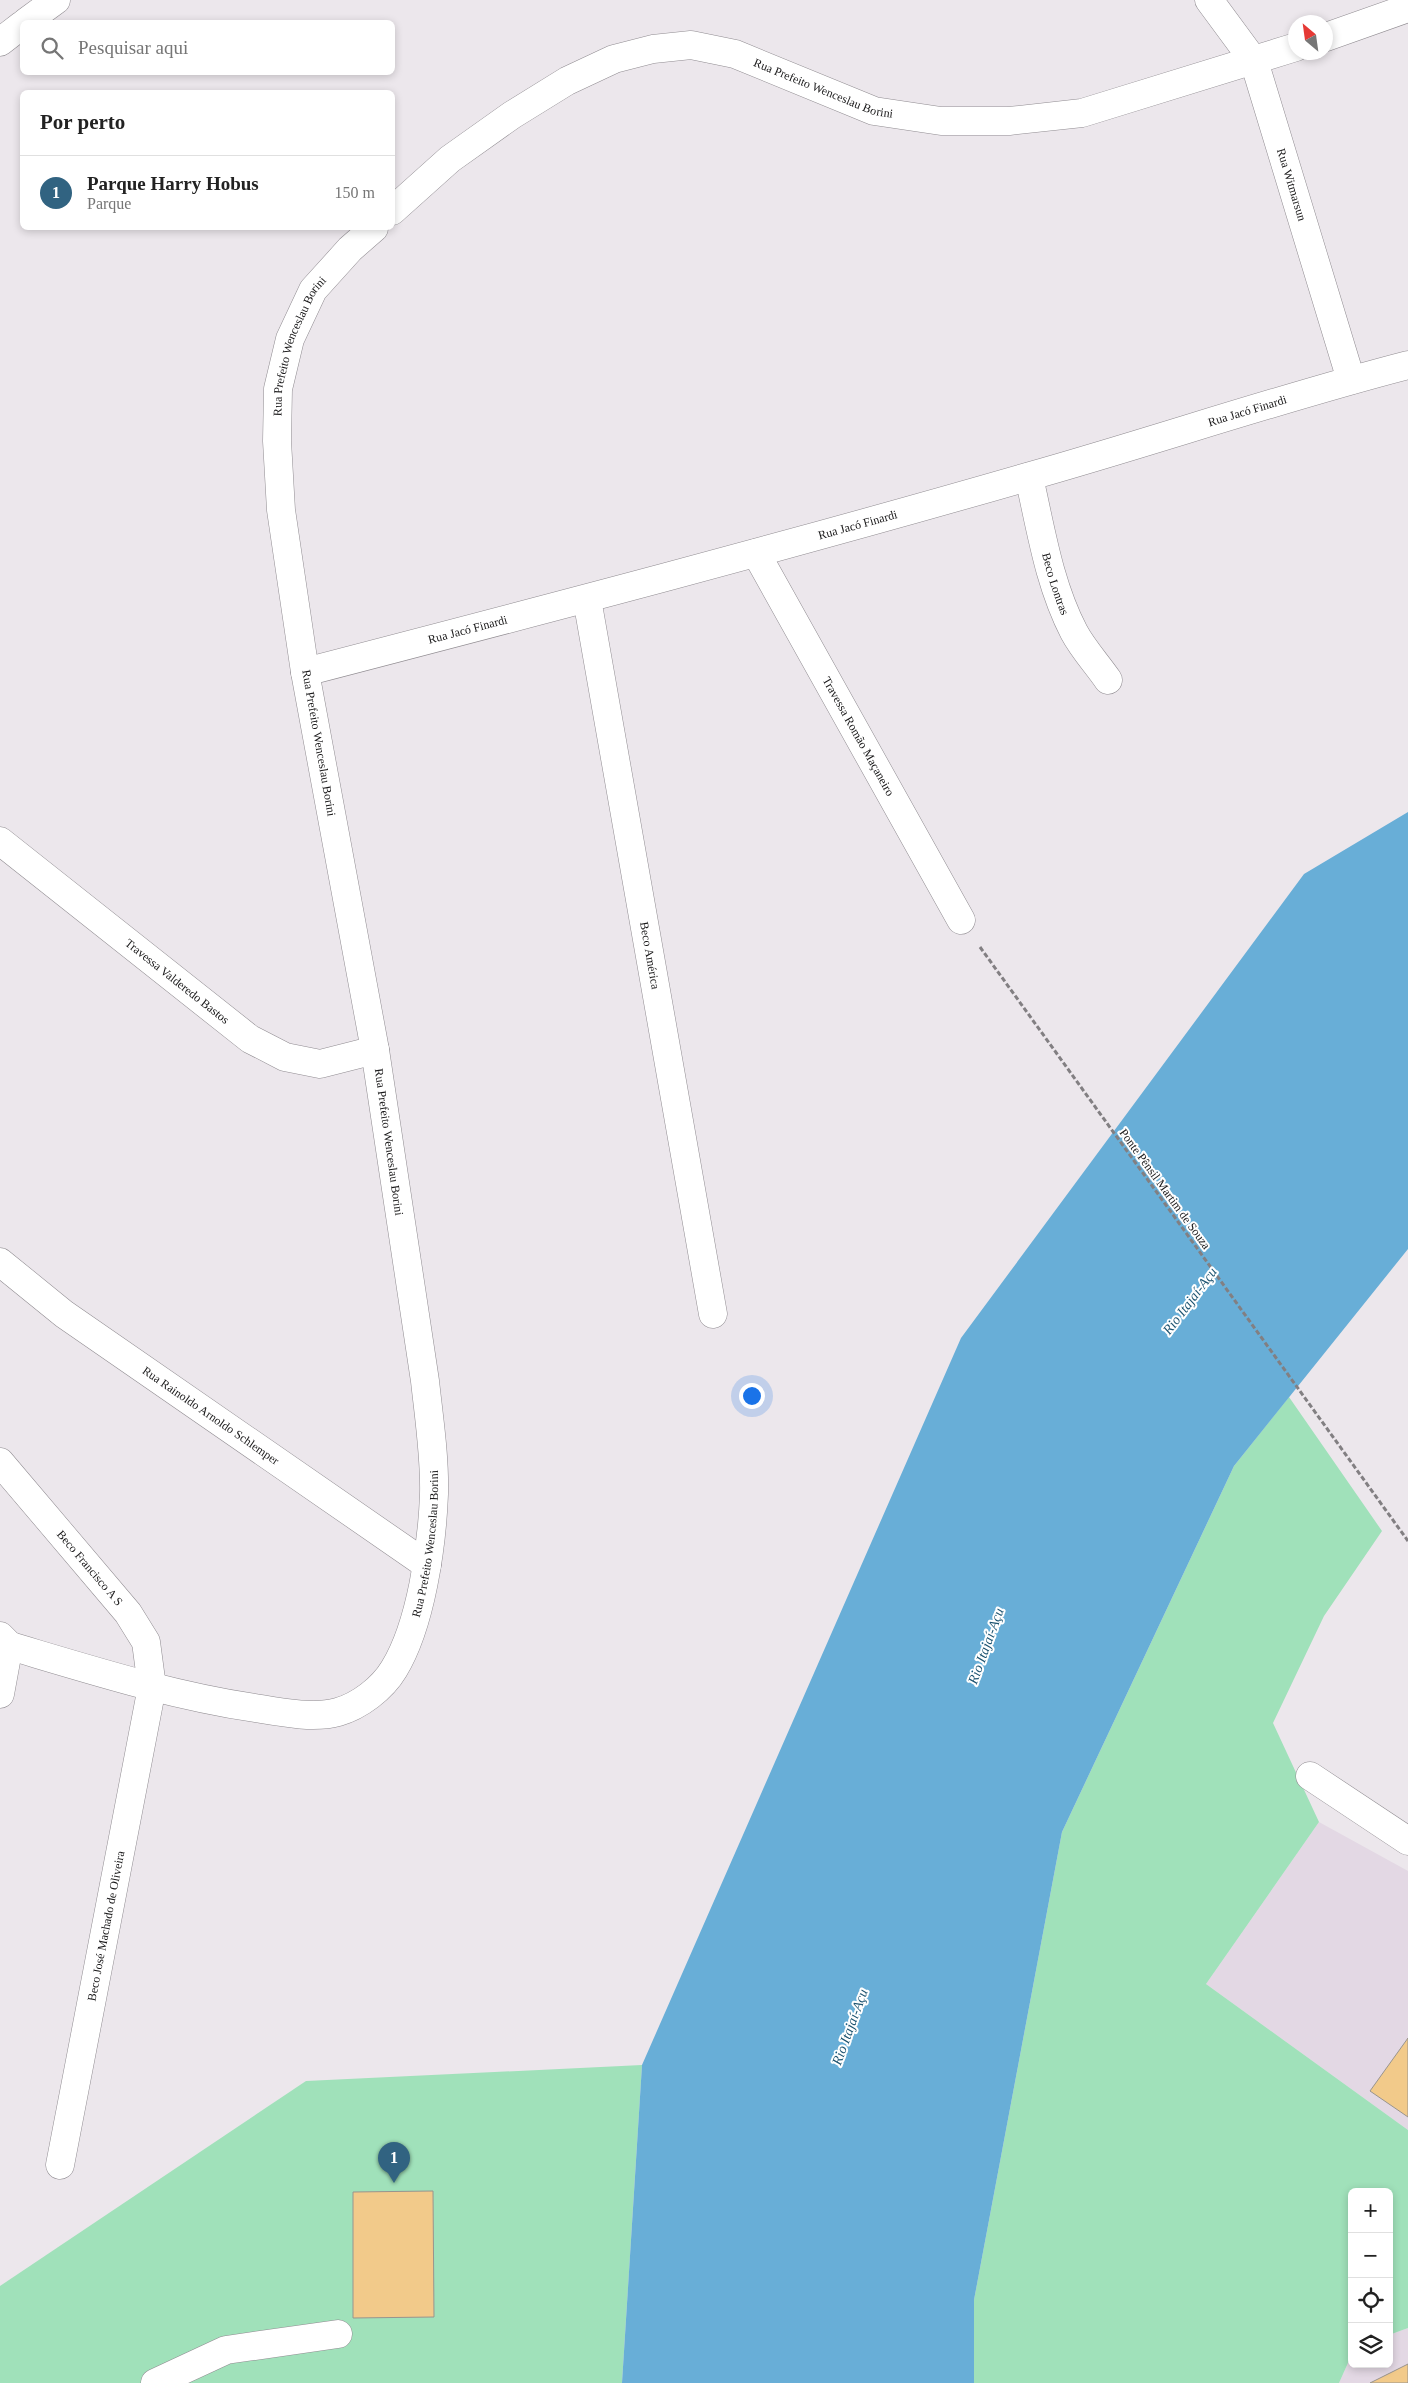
<!DOCTYPE html>
<html lang="pt">
<meta charset="utf-8">
<style>
:root{--surface:#fff;--page:#f6f6f6;--text:#222;--muted:#767676;--line:#e0e0e0;--accent:#316381}
body{margin:0;font-family:Georgia,serif;background:var(--page);color:var(--text)}
.controls{position:absolute;right:15px;bottom:15px;display:grid;overflow:hidden;border-radius:8px;box-shadow:0 2px 8px #0003}
.controls button{width:45px;height:45px;display:grid;place-items:center;padding:0;border:0;border-bottom:1px solid var(--line);background:var(--surface);color:var(--text);font:25px sans-serif}
.compass{position:absolute;left:1288px;top:15px;width:45px;height:45px;border-radius:50%;background:var(--surface);box-shadow:0 2px 8px #0003;rotate:331deg}
.you{position:absolute;left:751px;top:1395px;width:18px;height:18px;margin:-12px;border:4px solid #fff;border-radius:50%;background:#1a73e8;box-shadow:0 0 0 8px #1a73e833}
.badge{display:grid;place-items:center;width:32px;height:32px;border-radius:50%;background:var(--accent);color:#fff;font-size:16px;font-weight:700}
.pin{position:absolute;translate:-50% -41px;filter:drop-shadow(0 1px 2px #0008)}
.pin::after{content:'';position:absolute;top:26px;width:18px;height:15px;background:inherit;clip-path:polygon(0 0,100% 0,50% 100%)}
.list{margin:0;padding:0;list-style:none}
h2{display:flex;justify-content:space-between;align-items:center;height:65px;margin:0;padding:0 20px;font-size:21px}
h2 small{font-size:16px;font-weight:400;color:var(--muted)}
.list li{display:grid;grid-template-columns:32px 1fr auto;gap:15px;align-items:center;box-sizing:border-box;height:75px;padding:0 20px;border-top:1px solid var(--line)}
.list b{display:block;font-size:19px;white-space:nowrap}
.list p{margin:0;font-size:16px;white-space:nowrap;color:var(--muted)}
.list em{font-size:16px;font-style:normal;color:var(--muted)}
.icon{flex:none;width:28px;height:28px;fill:none;stroke:currentColor;stroke-width:2;stroke-linecap:round;stroke-linejoin:round}
.map{position:relative;flex:none;width:1408px;height:2383px;overflow:hidden}
.search{position:absolute;background:var(--surface);box-shadow:0 2px 8px #0003;left:20px;top:20px;width:375px;height:55px;display:flex;align-items:center;gap:12px;box-sizing:border-box;padding:0 18px;border-radius:8px;color:var(--muted);font-size:19px}
.panel{position:absolute;background:var(--surface);box-shadow:0 2px 8px #0003;left:20px;top:90px;width:375px;height:140px;border-radius:8px}
.map>svg:first-child{display:block}
.built{fill:#e3d8e4}
.green{fill:#a0e1ba}
.water{fill:#68aed7}
.building{fill:#f2ca8a;stroke:#98948e}
.lines{fill:none;stroke-linecap:round;stroke-linejoin:round}
.minor-casing{stroke:#908c91;stroke-width:29}
.highway-casing{stroke:#908c91;stroke-width:29}
.path{stroke:#827f82;stroke-width:3;stroke-dasharray:5 2.5;stroke-linecap:butt}
.minor{stroke:#fff;stroke-width:28}
.highway{stroke:#fff;stroke-width:28}
.labels{text-anchor:middle;dominant-baseline:central;stroke-width:4;stroke-linejoin:round;paint-order:stroke}
.street-label{font-size:12px;fill:#191819;stroke:#fff}
.water-label{font-size:14px;font-style:italic;fill:#1d5471;stroke:#fff}
</style>
<div class="map">
<svg width="1408" height="2383" viewBox="0 0 1408 2383">
<rect width="100%" height="100%" fill="#ece7ec"/>
<!-- built -->
<g class="built">
<path d="M1319,1822L1408,1871V2130L1206,1984Z"/>
<path d="M1408,2328V2383H1339L1352,2354V2364H1389V2335Z"/>
</g>
<!-- green -->
<g class="green">
<path d="M1289,1397L1382,1531L1324,1616L1273,1723L1319,1822L1206,1984L1408,2130V2328L1389,2335V2192H1352V2354L1339,2383H974V2300L1062,1832L1234,1466Z"/>
<path d="M642,2065L622,2383H0V2286L306,2081Z"/>
</g>
<!-- water -->
<path class="water" d="M1408,812V1249L1234,1466L1062,1832L974,2300V2383H622L642,2065L961,1338L1304,874Z"/>
<!-- building -->
<g class="building">
<path d="M1408,2038V2117L1370,2091Z"/>
<path d="M433,2191L434,2317L353,2318V2192Z"/>
<path d="M1408,2364V2383H1370Z"/>
</g>
<g class="lines">
<!-- minor casing -->
<g class="minor-casing">
<g id="minor">
<path id="s1" d="M1209,0L1254,61L1351,380"/>
<path d="M1326,37L1408,8"/>
<path id="s2" d="M392,211L450,159L512,115L567,81L614,59L653,49L691,45L735,54L874,111L941,121H1009L1082,113L1296,47"/>
<path id="s3" d="M1029,477C1041,530 1049,584 1074,632C1083,649 1097,664 1108,680"/>
<path id="s4" d="M756,553L961,920"/>
<path id="s5" d="M587,599L713,1314"/>
<path id="s6" d="M305,672C547,609 788,546 1027,477C1155,441 1280,398 1408,365"/>
<path id="s7" d="M0,841L250,1039L285,1057L320,1064L375,1050"/>
<path id="s8" d="M0,1262L64,1314L427,1565"/>
<path id="s9" d="M0,1462L128,1613L146,1642L152,1687L60,2165"/>
<path d="M0,1636L9,1645L0,1694"/>
<path id="s10" d="M0,1643C85,1668 168,1695 255,1708C279,1712 314,1719 338,1712C359,1706 382,1689 394,1669C421,1625 432,1546 434,1494C435,1457 429,1418 425,1381L375,1050L305,672L281,510L277,441L278,389L290,339L313,290L350,249L374,228"/>
<path d="M1310,1776L1408,1841"/>
<path d="M155,2383L226,2350L338,2334"/>
</g>
</g>
<!-- highway casing -->
<g class="highway-casing">
<g id="highway">
<path d="M26,22L56,0"/>
<path d="M0,42L22,25"/>
</g>
</g>
<!-- path -->
<path class="path" d="M980,947L1408,1541"/>
<!-- minor -->
<use href="#minor" class="minor"/>
<!-- highway -->
<use href="#highway" class="highway"/>
</g>
<g class="labels">
<!-- street labels -->
<g class="street-label">
<text stroke="none"><textPath href="#s2" startOffset="489">Rua Prefeito Wenceslau Borini</textPath></text>
<text stroke="none"><textPath href="#s1" startOffset="205">Rua Witmarsun</textPath></text>
<text stroke="none"><textPath href="#s10" startOffset="1765">Rua Prefeito Wenceslau Borini</textPath></text>
<text stroke="none"><textPath href="#s6" startOffset="978">Rua Jacó Finardi</textPath></text>
<text stroke="none"><textPath href="#s6" startOffset="572">Rua Jacó Finardi</textPath></text>
<text stroke="none"><textPath href="#s3" startOffset="110">Beco Lontras</textPath></text>
<text stroke="none"><textPath href="#s6" startOffset="168">Rua Jacó Finardi</textPath></text>
<text stroke="none"><textPath href="#s4" startOffset="210">Travessa Romão Maçaneiro</textPath></text>
<text transform="translate(319 743) rotate(80)">Rua Prefeito Wenceslau Borini</text>
<text stroke="none"><textPath href="#s5" startOffset="362">Beco América</textPath></text>
<text stroke="none"><textPath href="#s7" startOffset="226">Travessa Valderedo Bastos</textPath></text>
<text transform="translate(389 1142) rotate(82)">Rua Prefeito Wenceslau Borini</text>
<text transform="translate(1165 1189) rotate(54)">Ponte Pênsil Martim de Souza</text>
<text stroke="none"><textPath href="#s8" startOffset="261">Rua Rainoldo Arnoldo Schlemper</textPath></text>
<text stroke="none"><textPath href="#s10" startOffset="550">Rua Prefeito Wenceslau Borini</textPath></text>
<text stroke="none"><textPath href="#s9" startOffset="139">Beco Francisco A S</textPath></text>
<text transform="translate(106 1926) rotate(-79)">Beco José Machado de Oliveira</text>
</g>
<!-- water labels -->
<g class="water-label">
<text transform="translate(1190 1301) rotate(-53)">Rio Itajaí-Açu</text>
<text transform="translate(986 1646) rotate(-70)">Rio Itajaí-Açu</text>
<text transform="translate(850 2027) rotate(-70)">Rio Itajaí-Açu</text>
</g>
</g>
</svg>
<div class="controls">
<button>+</button>
<button>−</button>
<button><svg class="icon" aria-label="locate" viewBox="0 0 24 24"><circle cx="12" cy="12" r="6"/><path d="M12 2v4M12 18v4M2 12h4M18 12h4"/></svg></button>
<button><svg class="icon" aria-label="layers" viewBox="0 0 24 24"><path d="M12 4l9 5-9 5-9-5zM3 14l9 5 9-5"/></svg></button>
</div>
<svg class="compass" viewBox="-18 -18 36 36"><path d="M0-13l5 13h-10z" fill="#e53935"/><path d="M0 13l5-13h-10z" fill="#767676"/></svg>
<div class="you"></div>
<div class="pin badge" style="left:394px;top:2183px">1</div>
<div class="search"><svg class="icon" aria-label="search" viewBox="0 0 24 24"><circle cx="10" cy="10" r="6"/><path d="M15 15l6 6"/></svg>Pesquisar aqui</div>
<section class="panel">
<h2>Por perto<small></small></h2>
<ul class="list">
<li><span class="badge">1</span><div><b>Parque Harry Hobus</b><p>Parque</p></div><em>150 m</em></li>
</ul>
</section>
</div>
